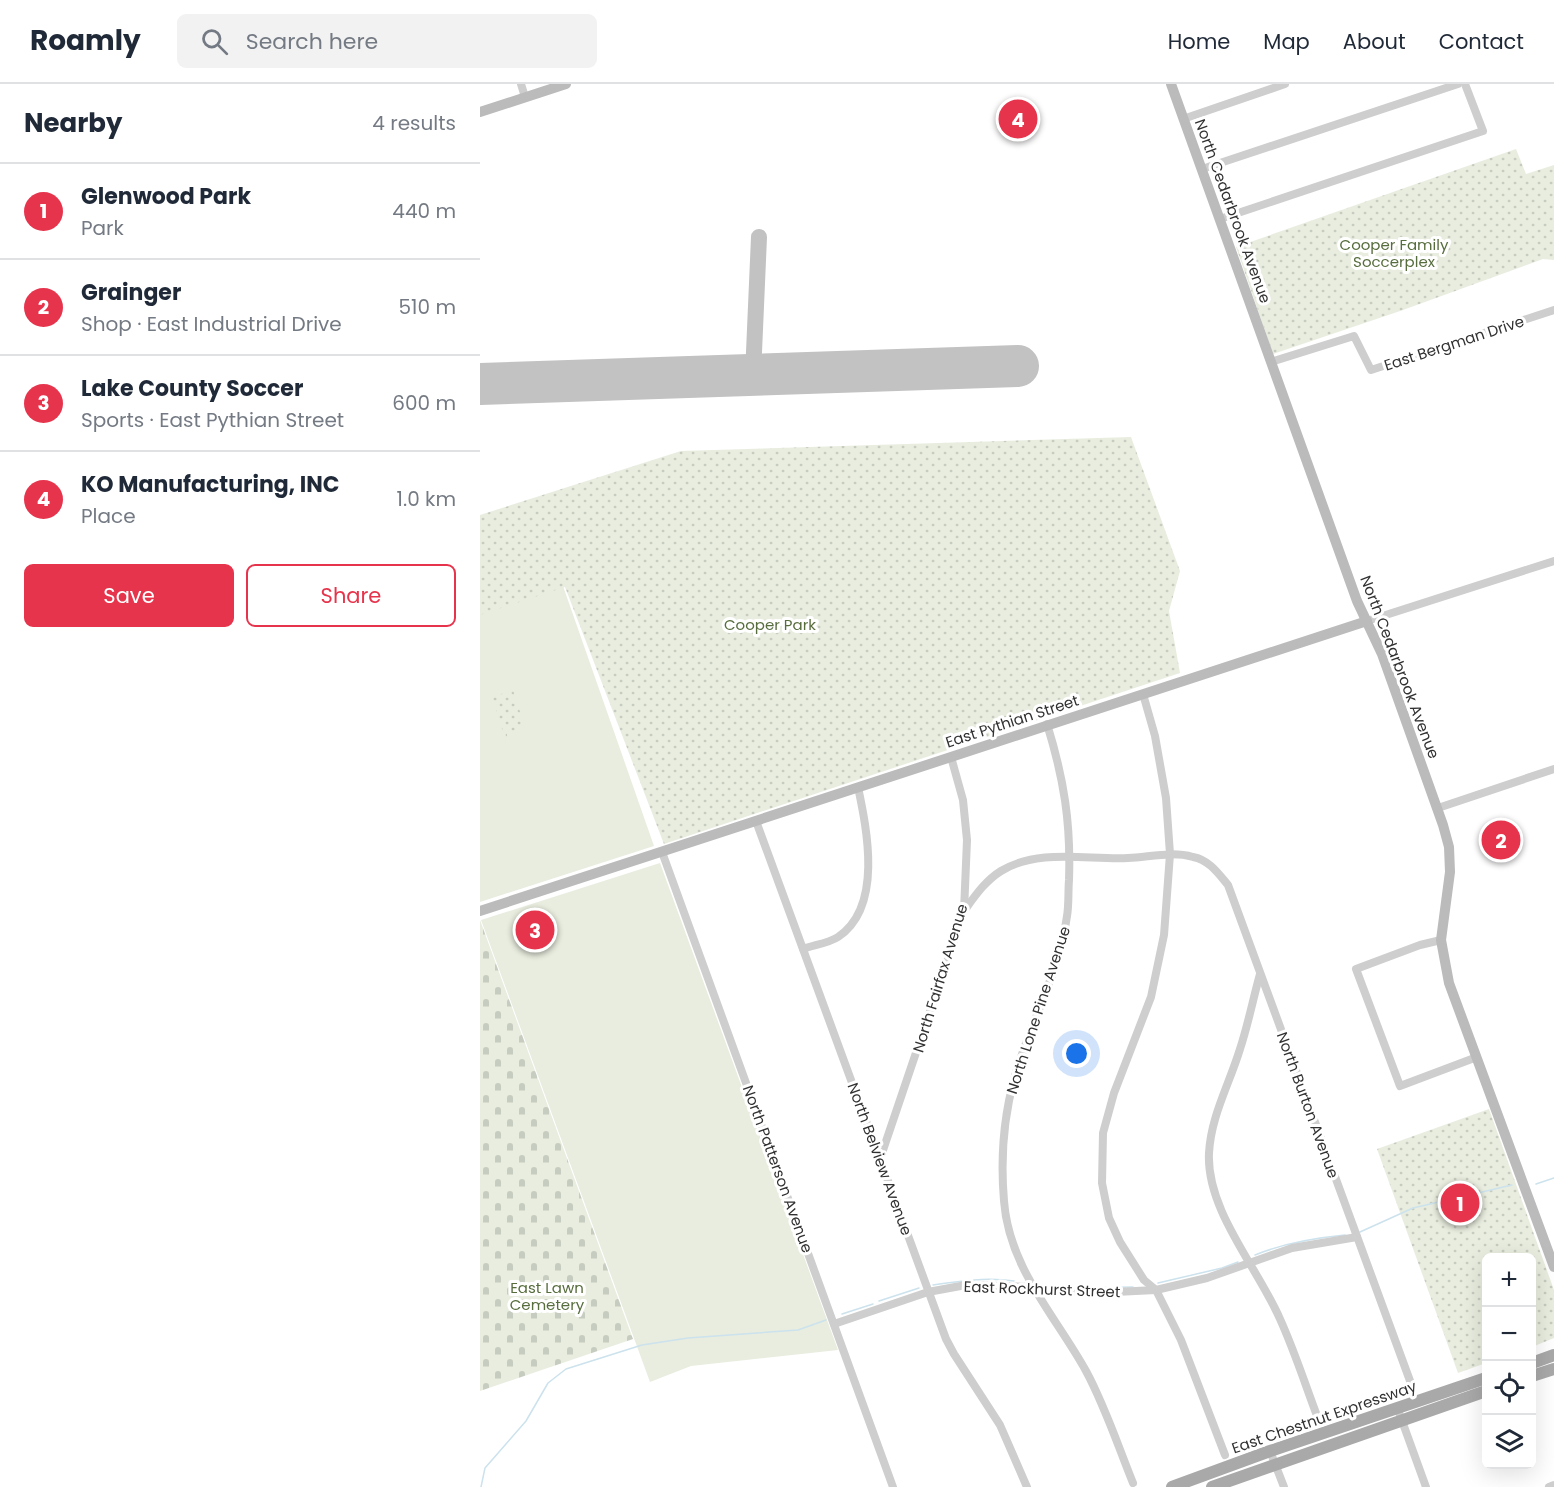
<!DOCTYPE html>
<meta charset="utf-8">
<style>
:root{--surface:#fff;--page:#f2f2f3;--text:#1f2937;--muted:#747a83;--line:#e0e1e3;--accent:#e6344c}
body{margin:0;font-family:Poppins,sans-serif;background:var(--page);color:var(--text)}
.controls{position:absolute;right:18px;bottom:18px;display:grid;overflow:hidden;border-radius:9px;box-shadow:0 6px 24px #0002}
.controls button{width:54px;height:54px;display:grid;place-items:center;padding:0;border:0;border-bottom:2px solid var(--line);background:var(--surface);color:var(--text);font:30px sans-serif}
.you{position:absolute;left:597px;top:970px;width:21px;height:21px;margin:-15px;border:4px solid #fff;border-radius:50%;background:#1a73e8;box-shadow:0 0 0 9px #1a73e833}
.badge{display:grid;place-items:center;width:39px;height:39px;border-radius:50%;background:var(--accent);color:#fff;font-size:20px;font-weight:700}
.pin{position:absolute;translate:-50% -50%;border:3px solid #fff;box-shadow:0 2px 6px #0006}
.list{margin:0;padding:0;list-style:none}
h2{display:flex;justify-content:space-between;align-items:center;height:78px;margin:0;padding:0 24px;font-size:26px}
h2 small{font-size:20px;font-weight:400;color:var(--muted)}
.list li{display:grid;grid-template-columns:39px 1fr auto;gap:18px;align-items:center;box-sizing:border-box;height:96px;padding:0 24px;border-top:2px solid var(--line)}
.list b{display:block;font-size:22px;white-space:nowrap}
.list p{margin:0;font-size:20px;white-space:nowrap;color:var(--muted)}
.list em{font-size:20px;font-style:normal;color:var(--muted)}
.actions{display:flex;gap:12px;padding:18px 24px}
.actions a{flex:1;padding:14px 0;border:2px solid var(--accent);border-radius:9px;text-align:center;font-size:21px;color:var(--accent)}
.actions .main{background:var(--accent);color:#fff}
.icon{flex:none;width:33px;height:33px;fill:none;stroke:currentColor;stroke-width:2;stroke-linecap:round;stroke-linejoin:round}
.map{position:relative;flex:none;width:1074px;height:1403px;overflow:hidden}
header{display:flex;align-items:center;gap:36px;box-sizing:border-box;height:84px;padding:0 30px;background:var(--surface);border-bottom:2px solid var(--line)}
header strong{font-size:28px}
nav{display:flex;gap:33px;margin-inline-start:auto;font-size:21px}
.search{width:420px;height:54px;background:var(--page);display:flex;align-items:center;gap:15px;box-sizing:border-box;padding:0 21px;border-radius:9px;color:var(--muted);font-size:22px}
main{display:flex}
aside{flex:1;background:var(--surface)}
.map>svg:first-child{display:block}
.green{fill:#e8eddf}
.cemetery{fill:url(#cemetery-stones)}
.park{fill:url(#park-dots)}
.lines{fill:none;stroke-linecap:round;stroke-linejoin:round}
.stream{stroke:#cce2ed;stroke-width:1.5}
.taxiway{stroke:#c2c2c2;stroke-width:16}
.runway{stroke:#c2c2c2;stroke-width:42}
.street{stroke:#cecece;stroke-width:8}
.secondary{stroke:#bbb;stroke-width:10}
.primary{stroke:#a9a9a9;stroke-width:12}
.labels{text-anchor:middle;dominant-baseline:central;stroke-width:6;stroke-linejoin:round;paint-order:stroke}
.street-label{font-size:15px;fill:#313131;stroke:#fff}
.park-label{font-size:15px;fill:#576d3d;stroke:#fff}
</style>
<header>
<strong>Roamly</strong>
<div class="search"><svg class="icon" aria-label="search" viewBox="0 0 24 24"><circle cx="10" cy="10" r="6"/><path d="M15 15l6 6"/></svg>Search here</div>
<nav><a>Home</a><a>Map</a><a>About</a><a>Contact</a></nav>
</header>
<main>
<aside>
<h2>Nearby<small>4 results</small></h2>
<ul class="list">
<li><span class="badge">1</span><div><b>Glenwood Park</b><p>Park</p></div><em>440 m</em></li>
<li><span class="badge">2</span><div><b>Grainger</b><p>Shop · East Industrial Drive</p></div><em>510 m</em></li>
<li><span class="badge">3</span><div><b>Lake County Soccer</b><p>Sports · East Pythian Street</p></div><em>600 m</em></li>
<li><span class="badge">4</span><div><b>KO Manufacturing, INC</b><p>Place</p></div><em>1.0 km</em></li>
</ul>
<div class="actions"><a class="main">Save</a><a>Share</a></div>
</aside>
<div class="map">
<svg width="1074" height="1403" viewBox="0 0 1074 1403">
<defs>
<pattern id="cemetery-stones" width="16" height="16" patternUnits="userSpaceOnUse" patternTransform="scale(1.5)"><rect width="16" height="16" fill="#e8eddf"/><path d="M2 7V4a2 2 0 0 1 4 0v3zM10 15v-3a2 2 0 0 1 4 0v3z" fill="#c7ccc0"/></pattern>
<pattern id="park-dots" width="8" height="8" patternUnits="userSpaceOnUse" patternTransform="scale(1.5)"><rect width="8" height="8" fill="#e8eddf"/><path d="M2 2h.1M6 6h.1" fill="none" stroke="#c7ccc0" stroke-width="1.8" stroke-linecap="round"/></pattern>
</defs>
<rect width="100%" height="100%" fill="#fff"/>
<!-- green -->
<g class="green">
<path d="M83,502L174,762L0,818V530Z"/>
<path d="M180,779L358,1266L211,1282L170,1298L1,836Z"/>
</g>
<!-- cemetery -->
<path class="cemetery" d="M0,836L153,1255L0,1307Z"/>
<!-- park -->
<g class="park">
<path d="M1036,65L1046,90L1074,81V176L1063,175L923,226L793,270L756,163Z"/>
<path d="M651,353L700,487L689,527L700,589L184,760L85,503L0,531V431L201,367Z"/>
<path d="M33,606L45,643L27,649V653H23L22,645L12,613Z"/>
<path d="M1009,1025L1074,1206V1254L1052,1263V1174H1006V1279L978,1289L897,1065Z"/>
</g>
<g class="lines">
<!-- stream -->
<g class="stream">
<path d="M1056,1100L1074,1094"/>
<path d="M880,1148L933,1124L1032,1101"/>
<path d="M775,1171C804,1159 834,1154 865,1151"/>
<path d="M678,1199L742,1184L758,1178"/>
<path d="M453,1201C480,1197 506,1193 534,1197"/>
<path d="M599,1204L653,1203"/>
<path d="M399,1217L439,1204"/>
<path d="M362,1230L393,1220"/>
<path d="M1,1403L5,1384L46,1337L68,1299L86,1285L162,1261L208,1254L318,1246L346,1236"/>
</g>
<!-- taxiway -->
<path class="taxiway" d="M273,291L279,153"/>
<!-- runway -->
<path class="runway" d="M0,300L538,282"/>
<!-- street -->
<g class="street">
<path d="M41,0L45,13"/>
<path d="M703,35L805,0"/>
<path d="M722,85L978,0"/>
<path d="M740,135L1003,47L985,0"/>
<path d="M791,278L874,252L891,286L1074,226"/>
<path d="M887,537L1074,477"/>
<path d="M663,610L675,652L686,714L690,770L684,851L671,913L634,1009L623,1049L622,1099L629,1134L640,1158L664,1196L676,1206L701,1256L745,1371"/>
<path d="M567,640C584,695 591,739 589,796C588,808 589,821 587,832C580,884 555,930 539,979C524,1024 520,1070 524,1117C529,1184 575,1231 606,1287C625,1322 638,1362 653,1399"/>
<path d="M958,724L1074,685"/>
<path d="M276,737L466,1255L474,1270L520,1341L547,1403"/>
<path d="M182,768L413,1403"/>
<path d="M484,827C495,812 505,797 521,787C559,764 607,776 648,774C670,773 692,767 713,773C729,776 738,789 748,801L933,1305"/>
<path d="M961,856L940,861L876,885L920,1002L997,973"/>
<path d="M323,865C334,861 349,859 358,853C403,823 387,746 378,703"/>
<path d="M780,890C773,915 768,941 760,965C749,1001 731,1032 729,1069C726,1126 778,1184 800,1235C815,1268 826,1303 839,1337"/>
<path d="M400,1075L484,827L487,756L483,716L471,673"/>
<path d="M354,1240L448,1208L486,1201L552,1203L615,1209L676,1206L727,1194L812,1164L877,1153"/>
<path d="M917,1323L946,1403"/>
<path d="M790,1367L804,1403"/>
<path d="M1069,1403L1074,1401"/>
</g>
<!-- secondary -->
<g class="secondary">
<path d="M691,0L877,517L902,570L963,741L969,763L970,788L961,856L969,899L1074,1183"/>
<path d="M0,28L86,0"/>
<path d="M0,827L887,537"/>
</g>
<!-- primary -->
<g class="primary">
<path d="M1052,1279L1074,1271"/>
<path d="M1052,1292L1074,1285"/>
<path d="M692,1403L790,1367L1006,1294"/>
<path d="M732,1403L1006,1307"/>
</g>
</g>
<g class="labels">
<!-- street labels -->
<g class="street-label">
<text transform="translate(753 127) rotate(70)">North Cedarbrook Avenue</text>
<text transform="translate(974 259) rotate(-18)">East Bergman Drive</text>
<text transform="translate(920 583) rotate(69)">North Cedarbrook Avenue</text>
<text transform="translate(532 637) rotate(-18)">East Pythian Street</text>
<text transform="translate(460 894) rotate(-73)">North Fairfax Avenue</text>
<text transform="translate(558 926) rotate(-72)">North Lone Pine Avenue</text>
<text transform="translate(828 1021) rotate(70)">North Burton Avenue</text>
<text transform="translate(400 1075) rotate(70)">North Belview Avenue</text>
<text transform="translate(298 1085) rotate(70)">North Patterson Avenue</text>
<text transform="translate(562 1205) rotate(2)">East Rockhurst Street</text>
<text transform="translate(844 1333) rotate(-19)">East Chestnut Expressway</text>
</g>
<!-- park labels -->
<g class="park-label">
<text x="914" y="160">Cooper Family<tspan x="914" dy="17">Soccerplex</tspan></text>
<text x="290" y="540">Cooper Park</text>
<text x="67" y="1203">East Lawn<tspan x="67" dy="17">Cemetery</tspan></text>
</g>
</g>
</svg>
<div class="controls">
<button>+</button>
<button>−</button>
<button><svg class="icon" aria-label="locate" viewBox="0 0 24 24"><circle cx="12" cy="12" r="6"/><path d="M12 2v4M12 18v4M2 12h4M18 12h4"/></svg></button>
<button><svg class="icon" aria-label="layers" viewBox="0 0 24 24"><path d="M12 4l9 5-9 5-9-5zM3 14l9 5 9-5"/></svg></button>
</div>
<div class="you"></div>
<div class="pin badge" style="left:980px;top:1119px">1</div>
<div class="pin badge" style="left:1021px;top:756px">2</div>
<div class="pin badge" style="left:55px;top:846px">3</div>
<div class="pin badge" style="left:538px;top:35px">4</div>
</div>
</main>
